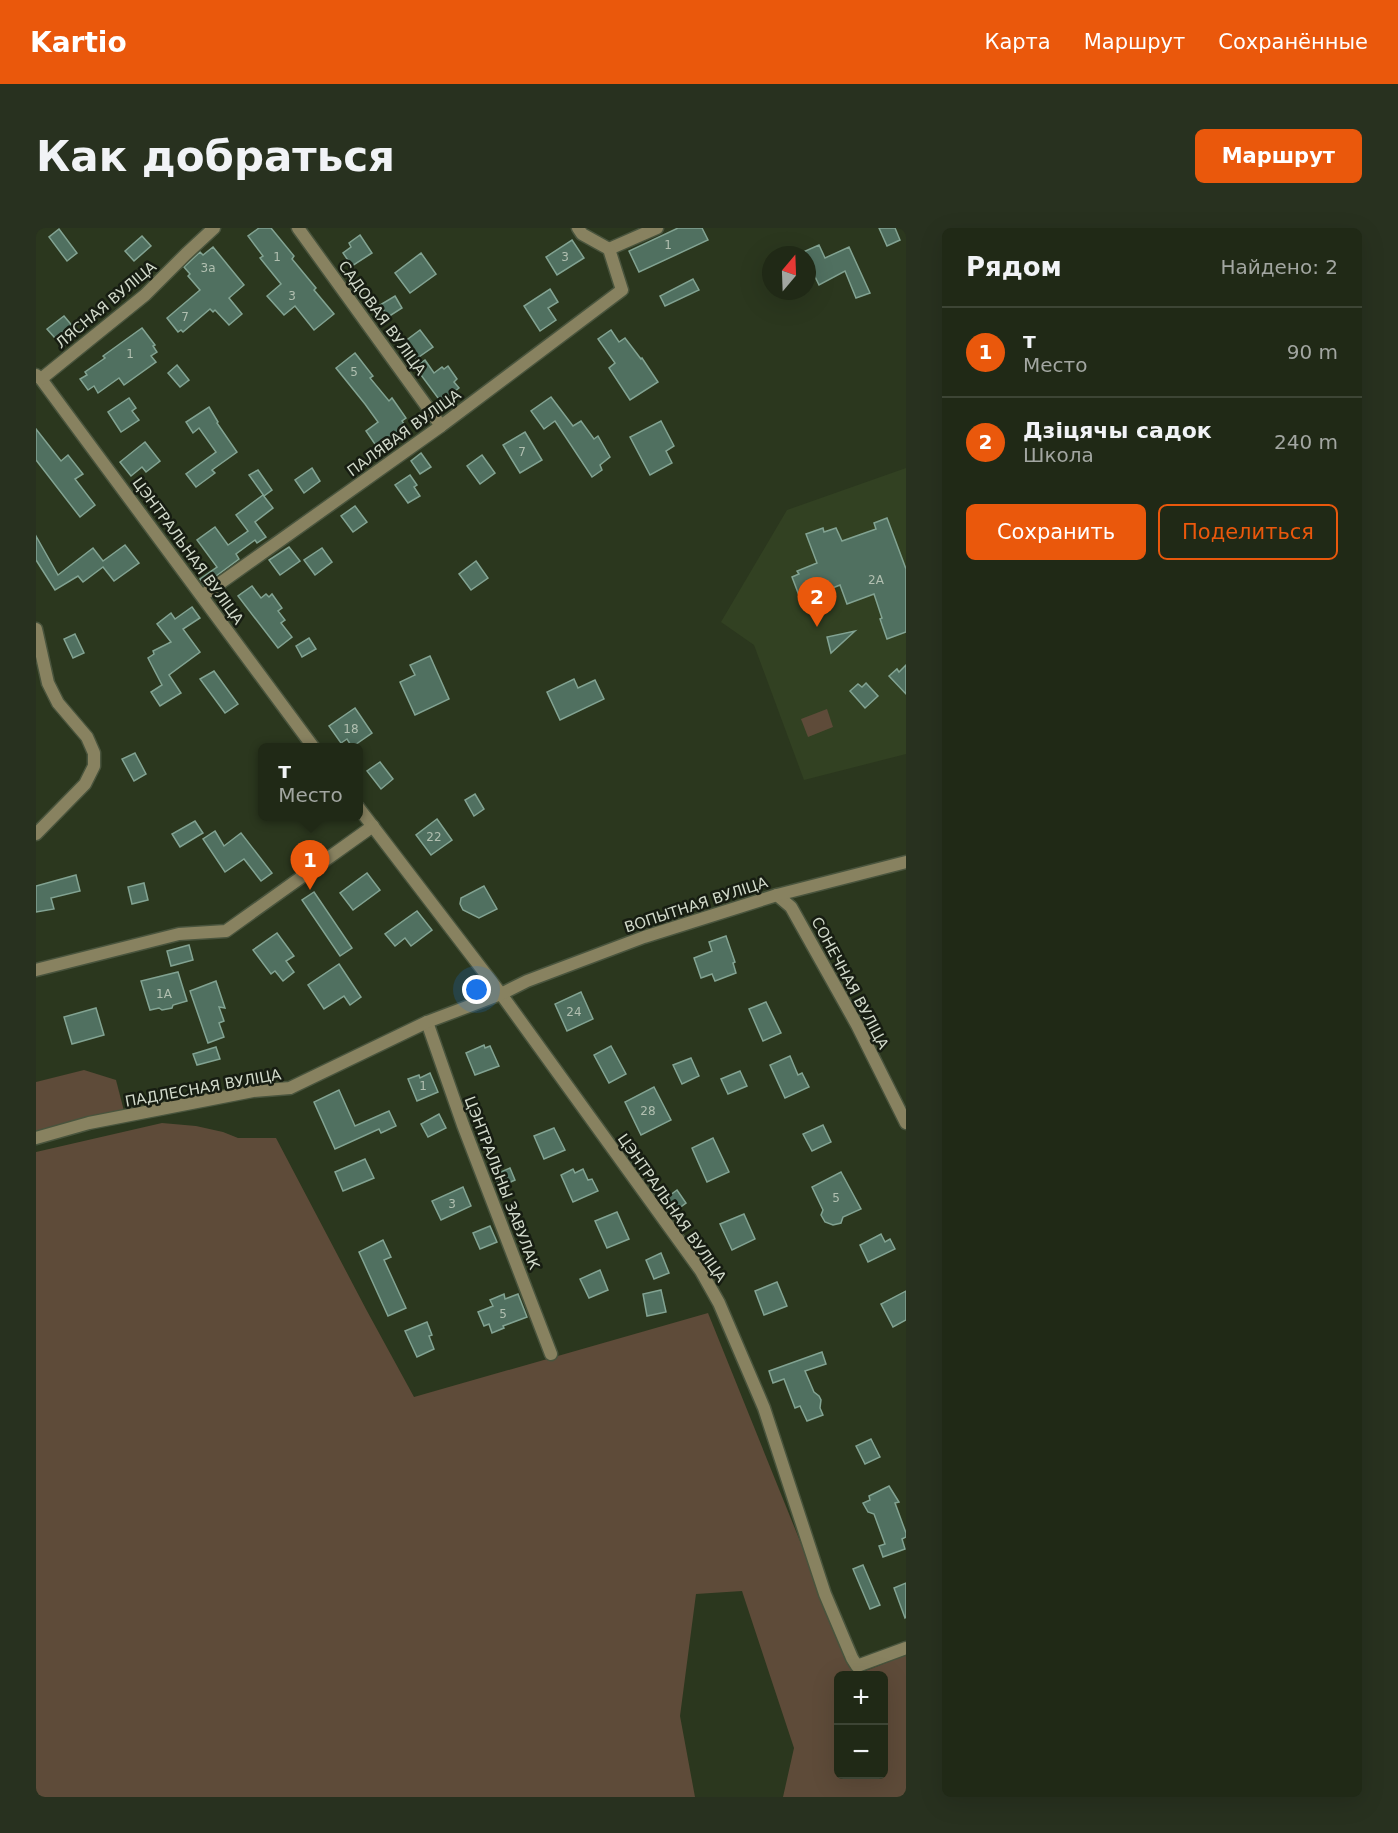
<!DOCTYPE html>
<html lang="ru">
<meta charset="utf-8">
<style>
:root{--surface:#202916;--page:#28311f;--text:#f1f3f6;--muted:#a2a6a1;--line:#3d4535;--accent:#ea580c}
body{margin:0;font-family:"DejaVu Sans",sans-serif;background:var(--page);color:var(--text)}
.controls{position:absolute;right:18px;bottom:18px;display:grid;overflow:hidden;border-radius:9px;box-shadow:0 6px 24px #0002}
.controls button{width:54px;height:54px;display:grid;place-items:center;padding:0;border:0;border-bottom:2px solid var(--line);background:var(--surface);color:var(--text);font:30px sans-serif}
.compass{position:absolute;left:726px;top:18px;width:54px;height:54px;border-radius:50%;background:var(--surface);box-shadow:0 6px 24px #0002;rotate:19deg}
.you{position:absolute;left:441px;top:762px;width:21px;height:21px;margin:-15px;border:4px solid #fff;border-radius:50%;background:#1a73e8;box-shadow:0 0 0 9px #1a73e833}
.badge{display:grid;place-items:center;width:39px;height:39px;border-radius:50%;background:var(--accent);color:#fff;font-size:20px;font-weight:700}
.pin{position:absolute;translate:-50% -50px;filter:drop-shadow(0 2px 3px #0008)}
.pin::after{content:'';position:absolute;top:32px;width:21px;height:18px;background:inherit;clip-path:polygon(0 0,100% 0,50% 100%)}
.popup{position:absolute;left:222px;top:515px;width:105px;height:78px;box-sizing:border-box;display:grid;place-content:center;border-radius:9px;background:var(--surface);filter:drop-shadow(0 2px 4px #0005);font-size:20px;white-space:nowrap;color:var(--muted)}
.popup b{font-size:22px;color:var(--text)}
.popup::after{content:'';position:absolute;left:50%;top:100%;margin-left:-12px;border:12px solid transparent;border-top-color:var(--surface)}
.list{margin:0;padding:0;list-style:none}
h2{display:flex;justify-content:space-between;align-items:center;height:78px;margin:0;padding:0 24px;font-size:26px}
h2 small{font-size:20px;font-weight:400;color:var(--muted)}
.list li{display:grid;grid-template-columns:39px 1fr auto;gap:18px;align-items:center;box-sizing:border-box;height:90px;padding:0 24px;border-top:2px solid var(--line)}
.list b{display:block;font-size:22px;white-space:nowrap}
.list p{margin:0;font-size:20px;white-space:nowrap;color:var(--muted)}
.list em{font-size:20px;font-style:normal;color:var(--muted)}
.actions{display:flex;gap:12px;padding:18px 24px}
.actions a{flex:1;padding:14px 0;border:2px solid var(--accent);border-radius:9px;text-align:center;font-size:21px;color:var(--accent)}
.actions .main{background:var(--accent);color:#fff}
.map{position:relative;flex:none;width:870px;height:1569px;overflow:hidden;border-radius:9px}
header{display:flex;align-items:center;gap:36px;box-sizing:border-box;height:84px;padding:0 30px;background:var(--accent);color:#fff}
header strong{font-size:28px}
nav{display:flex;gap:33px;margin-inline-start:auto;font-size:21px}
.intro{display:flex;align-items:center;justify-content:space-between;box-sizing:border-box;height:144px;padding:0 36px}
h1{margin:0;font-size:42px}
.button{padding:15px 27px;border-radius:9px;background:var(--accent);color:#fff;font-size:21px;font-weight:700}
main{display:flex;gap:36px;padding:0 36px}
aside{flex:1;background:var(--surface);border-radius:9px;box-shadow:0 6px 24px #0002}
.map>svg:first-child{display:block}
.built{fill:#324122}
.green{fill:#5e4b39}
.building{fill:#507060;stroke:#82a392;stroke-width:1.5}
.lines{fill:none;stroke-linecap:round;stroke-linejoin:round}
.minor-casing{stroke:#49543d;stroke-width:15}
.minor{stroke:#888260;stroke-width:12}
.labels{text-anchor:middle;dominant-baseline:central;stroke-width:5;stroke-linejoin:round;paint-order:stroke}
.number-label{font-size:12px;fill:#b1bfb0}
.street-label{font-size:15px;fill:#d1d9ca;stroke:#171d12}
</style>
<header>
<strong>Kartio</strong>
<nav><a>Карта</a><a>Маршрут</a><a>Сохранённые</a></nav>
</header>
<div class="intro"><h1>Как добраться</h1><a class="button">Маршрут</a></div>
<main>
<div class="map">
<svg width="870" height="1569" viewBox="0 0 870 1569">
<rect width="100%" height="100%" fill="#2b371e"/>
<!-- built -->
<path class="built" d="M870,240V526L768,552L718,417L685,394L751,282Z"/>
<!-- green -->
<g class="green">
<path d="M791,481L797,499L772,509L765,491Z"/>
<path d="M48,842L80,852L88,883L0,904V854Z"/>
<path d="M126,895L160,898L187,904L202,910H240L331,1083L378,1169L672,1085L818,1447L802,1448V1546H848V1448L819,1447L870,1427V1569H747L758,1520L706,1363L660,1366L644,1488L659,1569H0V924Z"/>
</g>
<!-- building -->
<g class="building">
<path d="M223,0H235L258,28L256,31L280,60L278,62L298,86L278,102L259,78L248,87L231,68L245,56L224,30L227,28L212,8Z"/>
<path d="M642,0H666L672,12L603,44L593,23Z"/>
<path d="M843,0H859L864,12L851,18Z"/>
<path d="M23,1L41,25L31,33L13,9Z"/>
<path d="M324,7L336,25L316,38L307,25L315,19L313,15Z"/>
<path d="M106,8L115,18L98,33L89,23Z"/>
<path d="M536,12L548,30L521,47L510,29Z"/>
<path d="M783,17L789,30L813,19L834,65L820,70L809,43L783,57L771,32V27H769L767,24Z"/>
<path d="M177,19L208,57L193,70L206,86L193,97L179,82L177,84L174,81L147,104L145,102L142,104L131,90L164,62L152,48L154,46L148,39L164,24L167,27Z"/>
<path d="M385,25L400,46L374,65L359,45Z"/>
<path d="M657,51L663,62L629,78L624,68Z"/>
<path d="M514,61L522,74L512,80L520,92L504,103L488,78Z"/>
<path d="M359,68L366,80L352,89L344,77Z"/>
<path d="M28,88L43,106L27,119L11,101Z"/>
<path d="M106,100L119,117L117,118L121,124L115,128L120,134L88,157L83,150L62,165L58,158L52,162L44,151L51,147L49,144L69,130L67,128Z"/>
<path d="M384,102L397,119L380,131L368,114Z"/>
<path d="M575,102L583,114L589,110L605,131L606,130L622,154L594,172L573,140L579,135L562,111Z"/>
<path d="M319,125L337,148L334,150L353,173L356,170L370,190L366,193L372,202L343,222L330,203L342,194L329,176L300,140Z"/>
<path d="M389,132L398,145L406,139L408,141L412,138L421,151L418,154L423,160L405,174L379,139Z"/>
<path d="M141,137L153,152L144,159L132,145Z"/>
<path d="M515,169L537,198L545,193L558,211L562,208L574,229L564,237L566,242L556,249L519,193L508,201L495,183Z"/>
<path d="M93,170L100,180L96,183L103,192L85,204L72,184Z"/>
<path d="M173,179L182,194L181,195L201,224L176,242L179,245L160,259L150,246L180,224L163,200L157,205L150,194Z"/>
<path d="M625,193L638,218L630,223L636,235L614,247L594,209Z"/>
<path d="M0,201L25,233L32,227L47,246L39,251L59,277L44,289L0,232Z"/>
<path d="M489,204L506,232L484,245L467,217Z"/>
<path d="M109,214L124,233L110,244L106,239L95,248L84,234Z"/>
<path d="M385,225L395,239L384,246L375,233Z"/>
<path d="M446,227L459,245L444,256L431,238Z"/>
<path d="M276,240L284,253L268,265L259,252Z"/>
<path d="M222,242L236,262L228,268L213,247Z"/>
<path d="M374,247L381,257L378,259L384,268L372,275L359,257Z"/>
<path d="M227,267L237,280L219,294L230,309L221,315L219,312L200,326L203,331L168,357L164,351L181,339L161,312L179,299L192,317L212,303L200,287Z"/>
<path d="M319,278L331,294L317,304L305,288Z"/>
<path d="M851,290L870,341V404L851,411L844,391L846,390L838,366L811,376L804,357L774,369L773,367L764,370L756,349L763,346L761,343L781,335L770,306L787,300L788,304L800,300L806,313L840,301L838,295Z"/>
<path d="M0,308L22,347L57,320L67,333L89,317L103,335L78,353L67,339L47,354L42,348L19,362L0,332Z"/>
<path d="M253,319L264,333L244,347L233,332Z"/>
<path d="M286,320L296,334L279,347L268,332Z"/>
<path d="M440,333L452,350L435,362L423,346Z"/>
<path d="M216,358L225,370L230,366L233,369L236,366L246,380L242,383L249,392L245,395L256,409L242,420L202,368Z"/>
<path d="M156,379L164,390L147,401L164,424L133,447L145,465L124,478L115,464L126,457L112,430L118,426L117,423L135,414L121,396L135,385L139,391Z"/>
<path d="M819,403L795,425L791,409Z"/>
<path d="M39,406L48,425L37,430L28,411Z"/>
<path d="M273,410L280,421L266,429L260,418Z"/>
<path d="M394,428L413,471L379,487L364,454L379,447L374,437Z"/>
<path d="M870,437V466L853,448L861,441L863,444Z"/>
<path d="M178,443L202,476L189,485L164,451Z"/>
<path d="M538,451L542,460L559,452L568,471L524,492L511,464Z"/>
<path d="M830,455L842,468L829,480L814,463L822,456L826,459Z"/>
<path d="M319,480L336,505L316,519L311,511L305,515L293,498Z"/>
<path d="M99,525L110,546L98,553L86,531Z"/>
<path d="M344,534L357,551L345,561L331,543Z"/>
<path d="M439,566L448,581L438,588L429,572Z"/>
<path d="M401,591L416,612L395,627L380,607Z"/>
<path d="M159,593L167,605L144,619L136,606Z"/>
<path d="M179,603L188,618L205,605L236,645L225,653L208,631L189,644L167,611Z"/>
<path d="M331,645L344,662L317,682L304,665Z"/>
<path d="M40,647L44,663L15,670L18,681L0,684V658Z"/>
<path d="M108,655L112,672L96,676L92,659Z"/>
<path d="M448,658L461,681L443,690L427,682L424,676L425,670Z"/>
<path d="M278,664L316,720L304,728L266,672Z"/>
<path d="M381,683L396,702L375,718L369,710L359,718L349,706Z"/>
<path d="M241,705L258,728L250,733L258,744L247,753L239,743L235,746L217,722Z"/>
<path d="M690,708L699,734L697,735L700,745L679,753L676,746L665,750L658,730L676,723L673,714Z"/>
<path d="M153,717L157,732L135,738L131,723Z"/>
<path d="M303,736L325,769L314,777L308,768L288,781L272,757Z"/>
<path d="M142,744L151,773L137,777L136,780L126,782L123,780L114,782L105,753Z"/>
<path d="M180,753L189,780L183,779L188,793L183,795L188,809L172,815L154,763Z"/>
<path d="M545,764L557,791L531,803L519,776Z"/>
<path d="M730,774L745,805L727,813L713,781Z"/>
<path d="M60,780L68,807L36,816L28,789Z"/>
<path d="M448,817L449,820L454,818L463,838L439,847L430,825Z"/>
<path d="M575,818L590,846L573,855L558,827Z"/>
<path d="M180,819L184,831L161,837L157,826Z"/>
<path d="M754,828L762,847L766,845L773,859L749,870L734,837Z"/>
<path d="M655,830L663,848L646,856L637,837Z"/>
<path d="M704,843L711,858L692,866L685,851Z"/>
<path d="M394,845L402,864L381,873L372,851L383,847L384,850Z"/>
<path d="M618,859L635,892L605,907L589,874Z"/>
<path d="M303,862L319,898L353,883L360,898L345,905L343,901L299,921L278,874Z"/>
<path d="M403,886L410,900L392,909L385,896Z"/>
<path d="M787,897L795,914L776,923L767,906Z"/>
<path d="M518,900L529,922L508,931L498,908Z"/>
<path d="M677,910L693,944L671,954L656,920Z"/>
<path d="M329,931L338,950L307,963L299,944Z"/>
<path d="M474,940L479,952L463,959L458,947Z"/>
<path d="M537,941L539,945L547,941L552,952L556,951L562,963L537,974L525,947Z"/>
<path d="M805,944L825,981L807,989L805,995L797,997L789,994L785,987L787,982L776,959Z"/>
<path d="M427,959L435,978L405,992L396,973Z"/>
<path d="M641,962L650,975L638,984L629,971Z"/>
<path d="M581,984L593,1011L571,1020L559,993Z"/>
<path d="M708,986L719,1011L696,1022L684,996Z"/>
<path d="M454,998L461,1014L444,1021L437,1005Z"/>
<path d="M845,1006L849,1014L854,1011L859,1021L832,1034L824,1017Z"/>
<path d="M347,1012L355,1029L348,1032L370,1080L352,1088L323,1024Z"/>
<path d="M625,1025L633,1045L618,1051L610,1032Z"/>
<path d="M564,1042L572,1062L553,1070L544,1051Z"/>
<path d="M741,1054L751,1078L728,1087L719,1063Z"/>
<path d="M625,1062L630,1084L611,1088L607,1066Z"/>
<path d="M870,1063V1092L857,1099L845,1076Z"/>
<path d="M468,1066L469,1071L482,1066L491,1089L467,1098L468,1100L456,1105L453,1096L448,1098L442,1084L457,1078L454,1072Z"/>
<path d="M391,1094L396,1107L393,1108L398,1121L381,1129L369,1103Z"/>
<path d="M786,1124L790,1136L769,1143L778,1164L783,1168L785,1172L784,1180L787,1187L771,1193L764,1178L759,1180L748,1151L737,1155L733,1143Z"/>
<path d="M835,1211L844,1229L829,1236L820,1218Z"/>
<path d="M853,1258L863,1274L859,1275L870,1305V1309L866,1311L869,1321L847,1329L843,1318L849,1316L838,1286L832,1284L827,1275L834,1272L833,1268Z"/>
<path d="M827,1337L844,1377L834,1381L817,1341Z"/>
<path d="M870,1355V1389L869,1390L858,1360Z"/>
</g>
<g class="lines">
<!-- minor casing -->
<g class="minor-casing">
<g id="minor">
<path d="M262,0L405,198"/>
<path d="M573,21L621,0"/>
<path d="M0,147L5,151L278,520"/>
<path d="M5,151L109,67L150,26L178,0"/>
<path d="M166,368L405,198L586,62L573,21L546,6L542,0"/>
<path d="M0,401L12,455L22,475L51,509L58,525V538L49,556L0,606"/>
<path d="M322,579L465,766L665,1043L683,1075L728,1180L789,1366L816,1430L821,1438L870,1420"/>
<path d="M741,667L755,679L821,797L870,895"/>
<path d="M0,742L143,706L190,703L337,598"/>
<path d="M391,794L427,897L515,1126"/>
<path d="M0,910L53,895L217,863L254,860L391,794L465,766L491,753L608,709L741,667L870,634"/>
</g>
</g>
<!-- minor -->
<use href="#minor" class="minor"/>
</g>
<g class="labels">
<!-- number labels -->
<g class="number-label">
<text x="632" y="17">1</text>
<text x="241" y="29">1</text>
<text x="529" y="29">3</text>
<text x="172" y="40">3а</text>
<text x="256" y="68">3</text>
<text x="149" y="89">7</text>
<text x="94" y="126">1</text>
<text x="318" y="144">5</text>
<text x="486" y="224">7</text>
<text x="840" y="352">2А</text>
<text x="315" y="501">18</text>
<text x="398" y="609">22</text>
<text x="128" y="766">1А</text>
<text x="538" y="784">24</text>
<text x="387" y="858">1</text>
<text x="612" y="883">28</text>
<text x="800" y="970">5</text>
<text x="416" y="976">3</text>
<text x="467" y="1086">5</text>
</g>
<!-- street labels -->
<g class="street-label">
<text transform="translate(70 77) rotate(-40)">ЛЯСНАЯ ВУЛІЦА</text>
<text transform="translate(346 90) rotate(54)">САДОВАЯ ВУЛІЦА</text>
<text transform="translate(368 205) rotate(-36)">ПАЛЯВАЯ ВУЛІЦА</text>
<text transform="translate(152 323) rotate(54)">ЦЭНТРАЛЬНАЯ ВУЛІЦА</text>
<text transform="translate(660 677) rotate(-18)">ВОПЫТНАЯ ВУЛІЦА</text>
<text transform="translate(814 755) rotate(62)">СОНЕЧНАЯ ВУЛІЦА</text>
<text transform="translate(167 860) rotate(-10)">ПАДЛЕСНАЯ ВУЛІЦА</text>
<text transform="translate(466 955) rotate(69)">ЦЭНТРАЛЬНЫ ЗАВУЛАК</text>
<text transform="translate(636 980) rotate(55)">ЦЭНТРАЛЬНАЯ ВУЛІЦА</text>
</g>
</g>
</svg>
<div class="controls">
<button>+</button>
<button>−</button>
</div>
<svg class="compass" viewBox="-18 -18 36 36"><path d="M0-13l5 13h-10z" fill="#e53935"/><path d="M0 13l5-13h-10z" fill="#a2a6a1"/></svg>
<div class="you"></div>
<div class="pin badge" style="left:274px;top:662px">1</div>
<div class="popup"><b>т</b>Место</div>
<div class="pin badge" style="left:781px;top:399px">2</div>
</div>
<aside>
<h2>Рядом<small>Найдено: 2</small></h2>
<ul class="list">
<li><span class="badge">1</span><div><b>т</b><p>Место</p></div><em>90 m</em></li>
<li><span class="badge">2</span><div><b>Дзіцячы садок</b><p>Школа</p></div><em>240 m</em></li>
</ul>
<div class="actions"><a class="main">Сохранить</a><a>Поделиться</a></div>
</aside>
</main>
